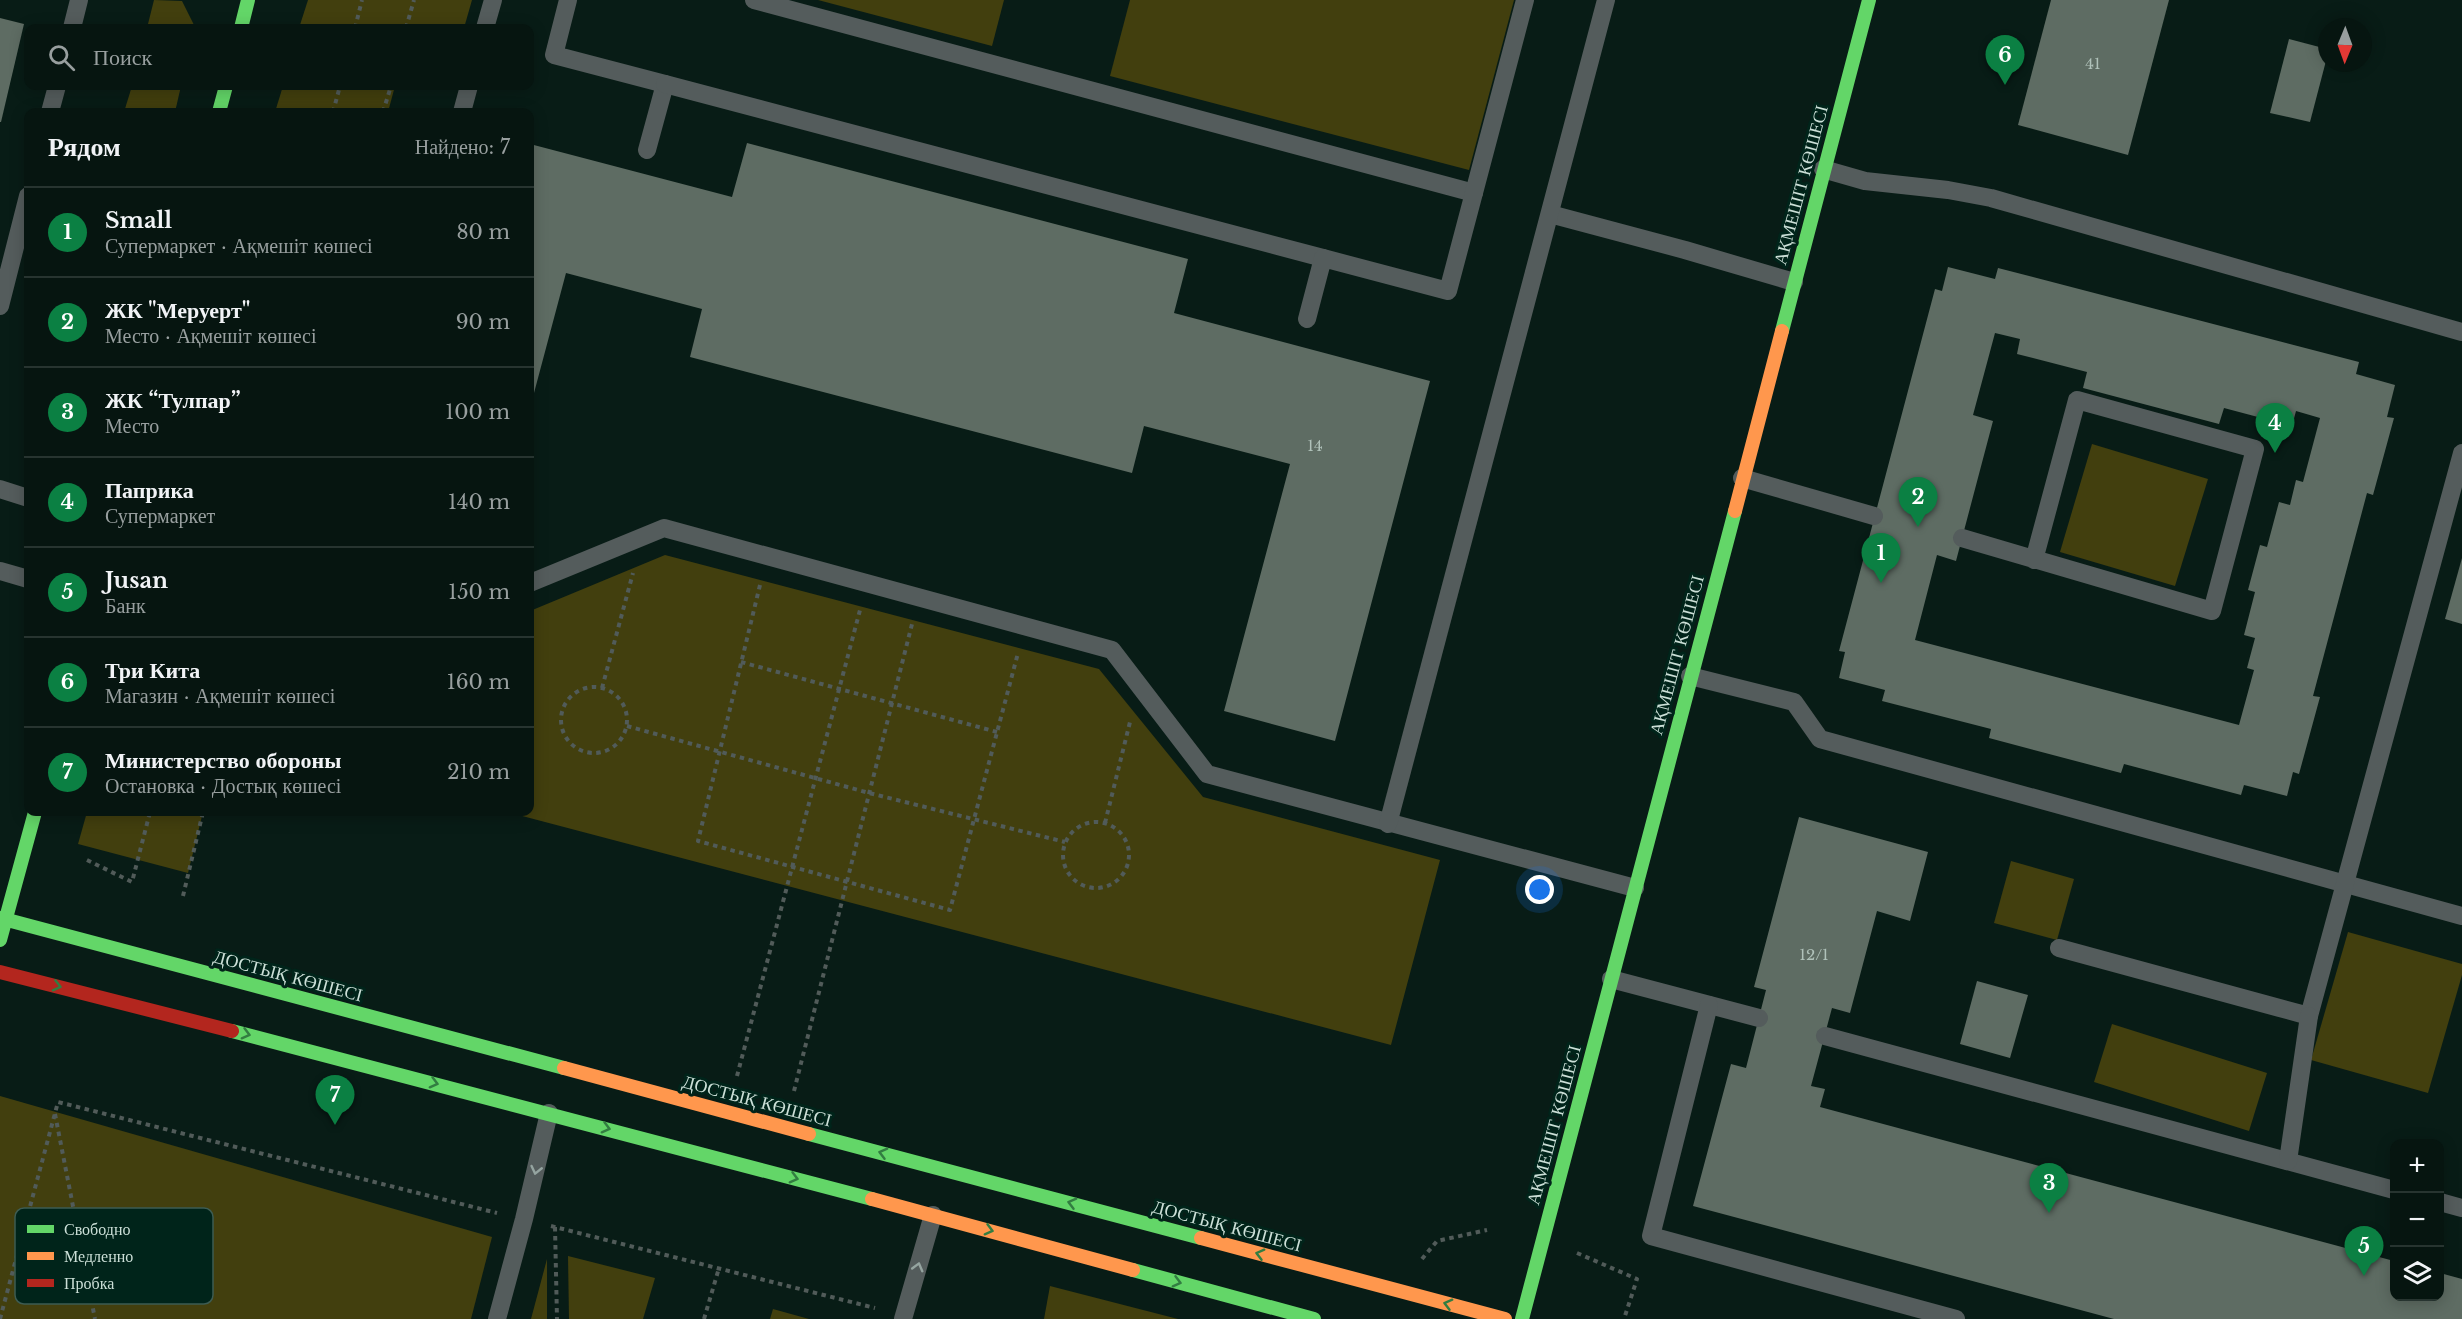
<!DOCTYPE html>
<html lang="ru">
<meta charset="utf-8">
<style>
:root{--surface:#061510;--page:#0f1e19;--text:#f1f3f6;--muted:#989f9f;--line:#273430;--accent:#0b8043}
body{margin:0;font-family:"Libre Baskerville",serif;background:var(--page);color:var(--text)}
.controls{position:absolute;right:18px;bottom:18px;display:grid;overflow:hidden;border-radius:12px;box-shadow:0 3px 15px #0003}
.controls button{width:54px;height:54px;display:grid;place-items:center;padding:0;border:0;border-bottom:2px solid var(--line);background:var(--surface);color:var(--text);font:30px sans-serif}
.compass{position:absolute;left:2318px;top:18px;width:54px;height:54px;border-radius:50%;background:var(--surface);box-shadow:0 3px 15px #0003;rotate:181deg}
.you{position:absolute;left:1540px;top:890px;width:21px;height:21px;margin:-15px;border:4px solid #fff;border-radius:50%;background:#1a73e8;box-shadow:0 0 0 9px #1a73e833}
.badge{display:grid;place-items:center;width:39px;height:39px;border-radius:50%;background:var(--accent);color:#fff;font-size:20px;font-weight:700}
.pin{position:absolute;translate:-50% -50px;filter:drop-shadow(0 2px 3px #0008)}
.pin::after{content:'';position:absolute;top:32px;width:21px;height:18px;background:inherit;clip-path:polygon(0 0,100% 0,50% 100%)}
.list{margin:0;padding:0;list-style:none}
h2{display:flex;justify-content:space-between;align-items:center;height:78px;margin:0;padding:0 24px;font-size:26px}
h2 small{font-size:20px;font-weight:400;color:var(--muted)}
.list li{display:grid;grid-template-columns:39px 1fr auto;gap:18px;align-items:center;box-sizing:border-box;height:90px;padding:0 24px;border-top:2px solid var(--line)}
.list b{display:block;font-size:22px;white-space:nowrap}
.list p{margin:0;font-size:20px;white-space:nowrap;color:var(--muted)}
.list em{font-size:20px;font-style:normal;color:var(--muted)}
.icon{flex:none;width:33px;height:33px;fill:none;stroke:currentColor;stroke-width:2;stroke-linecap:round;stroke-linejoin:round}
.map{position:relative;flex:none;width:2462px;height:1319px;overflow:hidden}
.search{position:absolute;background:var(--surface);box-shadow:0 3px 15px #0003;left:24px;top:24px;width:510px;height:66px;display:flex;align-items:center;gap:15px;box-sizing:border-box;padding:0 21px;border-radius:12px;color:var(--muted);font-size:22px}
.panel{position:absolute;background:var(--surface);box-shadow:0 3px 15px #0003;left:24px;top:108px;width:510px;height:708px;border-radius:12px}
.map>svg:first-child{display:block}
.green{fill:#423f0e}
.building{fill:#5e6c63;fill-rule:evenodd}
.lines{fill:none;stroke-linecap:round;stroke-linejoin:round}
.path{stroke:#515b59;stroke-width:4;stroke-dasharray:4.5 4.5;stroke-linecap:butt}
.lane{stroke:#545c5c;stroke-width:18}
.fast{stroke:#63d668;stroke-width:14}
.slow{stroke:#ff974d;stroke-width:14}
.jam{stroke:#b3261e;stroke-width:14}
.oneway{stroke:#327d41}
.oneway2{stroke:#95a4a0}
.labels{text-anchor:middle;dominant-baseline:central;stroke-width:6;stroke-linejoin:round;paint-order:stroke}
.number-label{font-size:15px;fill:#b0c2ba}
.street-label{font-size:18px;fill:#cbdfd7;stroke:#00241a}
.key{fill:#00241a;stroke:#3d5c53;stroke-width:1.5}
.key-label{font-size:16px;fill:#cbdfd7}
</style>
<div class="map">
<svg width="2462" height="1319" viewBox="0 0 2462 1319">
<rect width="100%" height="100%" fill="#081c16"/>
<!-- green -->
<g class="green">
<path d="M154,0L182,1L194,25L193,28H147Z"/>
<path d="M308,0H472L464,28H299Z"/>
<path d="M818,0H1004L992,46Z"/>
<path d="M1130,0H1514L1469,170L1110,76Z"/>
<path d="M132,86H181L175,112H124Z"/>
<path d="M283,86H395L388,112H275Z"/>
<path d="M2092,444L2208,479L2175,586L2060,552Z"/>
<path d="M665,555L1099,669L1203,797L1440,860L1391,1045L507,812H530V611Z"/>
<path d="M87,812H203L188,873L78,844Z"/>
<path d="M2011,861L2074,879L2057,940L1994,923Z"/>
<path d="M2348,932L2462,964V975L2428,1093L2311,1060Z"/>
<path d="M2112,1024L2267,1073L2249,1131L2094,1082Z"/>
<path d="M0,1096L492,1237L471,1319H0Z"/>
<path d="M568,1256L655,1278L643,1319H569Z"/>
<path d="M547,1259V1319H531Z"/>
<path d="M1050,1286L1178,1319H1044Z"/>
<path d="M773,1309L809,1319H770Z"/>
</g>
<!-- building -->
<g class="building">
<path d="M2051,0H2169L2128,155L2018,125Z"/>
<path d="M0,18L24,24L1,122H0Z"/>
<path d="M2289,39L2327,49V57L2310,122L2270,113Z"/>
<path d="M747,143L1188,259L1174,313L1430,381L1335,741L1224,711L1290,464L1144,426L1132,473L690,357L702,309L566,273L530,408V144L732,197Z"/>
<path d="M1948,267L1995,279L1998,268L2359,362L2356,374L2395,385L2387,417L2394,418L2373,495L2367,493L2313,696L2320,697L2299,774L2293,772L2287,796L2244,785L2241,795L2124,764L2121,773L1989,738L1991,729L1882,701L1885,690L1839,678L1845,652L1839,651L1935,289L1942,291ZM1995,333L2020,339L2017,354L2087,372L2083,388L2219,424L2224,408L2292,426L2296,411L2320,418L2303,482L2296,480L2290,505L2279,502L2267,547L2260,545L2248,590L2255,592L2244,635L2255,638L2247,668L2254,670L2239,725L1915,640L1937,555L1956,561L1993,421L1973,415Z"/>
<path d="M2462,558V624L2445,619Z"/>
<path d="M1799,817L1928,852L1910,921L1877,911L1850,1013L1832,1008L1811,1086L1825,1089L1820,1107L2394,1261V1296H2440V1273L2462,1279V1319H2114L1693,1206L1731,1064L1746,1068L1766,990L1754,987Z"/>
<path d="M1977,981L2028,995L2010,1058L1960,1044Z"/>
</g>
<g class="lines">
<!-- path -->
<g class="path">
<path d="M355,28L362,0"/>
<path d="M406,28L414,0"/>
<path d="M333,112L340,86"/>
<path d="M383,112L391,86"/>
<path d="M760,585L698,841L950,910L1018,653"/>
<path d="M741,662L997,732"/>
<circle cx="594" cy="720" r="33"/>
<path d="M602,688L633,573"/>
<path d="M627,726L869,793L1065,842"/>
<circle cx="1096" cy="855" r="33"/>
<path d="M1105,823L1130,722"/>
<path d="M87,860L132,882L150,812"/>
<path d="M183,896L203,812"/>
<path d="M737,1076L860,610"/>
<path d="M794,1091L912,624"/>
<path d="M55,1114L95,1319"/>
<path d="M551,1226L875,1308"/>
<path d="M555,1227L557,1319"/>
<path d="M1577,1253L1637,1279L1624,1319"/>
<path d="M1422,1259L1437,1241L1487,1230"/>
<path d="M0,1319L58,1102L497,1213"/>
<path d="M704,1319L719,1268"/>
</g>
<!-- lane -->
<g class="lane">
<path d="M568,0L554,55L665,84L647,150"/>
<path d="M754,0L1474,193"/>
<path d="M72,28L79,0"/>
<path d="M485,28L493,0"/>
<path d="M665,84L1323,258"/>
<path d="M50,112L57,86"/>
<path d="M462,112L469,86"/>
<path d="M1823,169L1865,181L1948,190L1991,198L2462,332"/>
<path d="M1550,214L1685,250L1794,282"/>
<path d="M0,306L28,196"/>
<path d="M1307,319L1323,258L1448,291L1525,0"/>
<path d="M1742,478L1874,516"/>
<path d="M0,489L28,498"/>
<path d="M1962,538L2212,611L2255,449L2077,400L2034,560"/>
<path d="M0,571L28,579"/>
<path d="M530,583L664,528L1112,650L1207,774L1635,888"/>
<path d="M1690,676L1794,702L1820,739L2462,916"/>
<path d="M1388,824L1606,0"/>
<path d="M2059,948L2309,1016L2462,453"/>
<path d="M1611,979L1759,1018"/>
<path d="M1709,1005L1651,1236L1956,1319"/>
<path d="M1825,1036L2394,1190"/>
<path d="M2288,1161L2309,1016"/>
<path d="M2440,1202L2462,1208"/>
<path d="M497,1319L524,1219L549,1113"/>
<path d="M903,1319L933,1215"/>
</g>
<!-- fast -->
<g class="fast">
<path d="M241,28L248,0"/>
<path d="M219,112L226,86"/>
<path d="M1782,331L1869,0"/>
<path d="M0,918L564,1068"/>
<path d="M0,940L35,812"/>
<path d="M232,1031L872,1199"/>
<path d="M809,1134L1201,1238"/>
<path d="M1133,1270L1314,1319"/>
<path d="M1522,1319L1735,511"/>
</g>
<!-- slow -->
<g class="slow">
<path d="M1735,511L1782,331"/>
<path d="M564,1068L809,1134"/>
<path d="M872,1199L1133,1270"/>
<path d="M1201,1238L1505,1319"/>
</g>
<!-- jam -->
<path class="jam" d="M0,972L232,1031"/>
</g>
<!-- one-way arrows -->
<defs><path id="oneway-chevron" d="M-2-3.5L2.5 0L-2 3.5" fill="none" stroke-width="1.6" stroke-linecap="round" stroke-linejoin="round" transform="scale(1.5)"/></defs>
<g class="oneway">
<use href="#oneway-chevron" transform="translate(57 986) rotate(14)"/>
<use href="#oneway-chevron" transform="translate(246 1034) rotate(15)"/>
<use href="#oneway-chevron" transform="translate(434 1083) rotate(15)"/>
<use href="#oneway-chevron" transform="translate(606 1128) rotate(15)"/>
<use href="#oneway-chevron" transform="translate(883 1153) rotate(-165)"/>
<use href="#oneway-chevron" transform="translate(794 1178) rotate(15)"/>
<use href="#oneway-chevron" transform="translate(1072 1203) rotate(-165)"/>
<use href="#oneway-chevron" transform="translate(989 1230) rotate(15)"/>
<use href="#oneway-chevron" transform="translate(1260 1254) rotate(-165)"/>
<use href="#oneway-chevron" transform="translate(1177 1282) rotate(15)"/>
<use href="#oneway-chevron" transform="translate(1448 1304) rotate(-165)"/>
</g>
<g class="oneway2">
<use href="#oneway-chevron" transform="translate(536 1170) rotate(103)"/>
<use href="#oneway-chevron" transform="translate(918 1267) rotate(-75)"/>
</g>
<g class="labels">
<!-- number labels -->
<g class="number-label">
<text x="2093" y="63">41</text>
<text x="1315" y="445">14</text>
<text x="1814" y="954">12/1</text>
</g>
<!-- street labels -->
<g class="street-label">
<text transform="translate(1801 185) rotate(-75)">АҚМЕШІТ КӨШЕСІ</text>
<text transform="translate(1677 655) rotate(-75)">АҚМЕШІТ КӨШЕСІ</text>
<text transform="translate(288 976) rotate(15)">ДОСТЫҚ КӨШЕСІ</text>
<text transform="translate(757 1101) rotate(15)">ДОСТЫҚ КӨШЕСІ</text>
<text transform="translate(1554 1125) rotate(-75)">АҚМЕШІТ КӨШЕСІ</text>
<text transform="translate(1227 1226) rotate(15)">ДОСТЫҚ КӨШЕСІ</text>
</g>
</g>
<!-- legend -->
<rect x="15" y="1208" width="198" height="96" rx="9" class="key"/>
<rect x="27" y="1225" width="27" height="8" fill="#63d668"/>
<rect x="27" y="1252" width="27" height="8" fill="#ff974d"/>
<rect x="27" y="1279" width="27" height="8" fill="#b3261e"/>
<g class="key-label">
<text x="64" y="1235">Свободно</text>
<text x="64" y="1262">Медленно</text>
<text x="64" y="1289">Пробка</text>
</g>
</svg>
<div class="controls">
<button>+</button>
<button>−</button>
<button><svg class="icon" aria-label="layers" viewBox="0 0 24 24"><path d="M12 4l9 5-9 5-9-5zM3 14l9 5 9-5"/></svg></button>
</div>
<svg class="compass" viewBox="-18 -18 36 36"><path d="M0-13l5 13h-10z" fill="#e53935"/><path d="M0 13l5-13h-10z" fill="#989f9f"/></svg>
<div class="you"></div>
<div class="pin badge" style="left:1881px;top:583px">1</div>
<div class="pin badge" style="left:1918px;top:527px">2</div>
<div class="pin badge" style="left:2049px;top:1213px">3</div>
<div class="pin badge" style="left:2275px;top:453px">4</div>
<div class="pin badge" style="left:2364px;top:1276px">5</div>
<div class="pin badge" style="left:2005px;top:85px">6</div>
<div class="pin badge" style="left:335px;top:1125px">7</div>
<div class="search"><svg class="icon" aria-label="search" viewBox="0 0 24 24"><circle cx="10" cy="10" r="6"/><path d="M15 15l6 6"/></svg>Поиск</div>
<section class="panel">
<h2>Рядом<small>Найдено: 7</small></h2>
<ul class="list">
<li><span class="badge">1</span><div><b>Small</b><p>Супермаркет · Ақмешіт көшесі</p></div><em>80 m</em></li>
<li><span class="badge">2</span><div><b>ЖК &quot;Меруерт&quot;</b><p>Место · Ақмешіт көшесі</p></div><em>90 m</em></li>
<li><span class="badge">3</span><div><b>ЖК “Тулпар”</b><p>Место</p></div><em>100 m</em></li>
<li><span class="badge">4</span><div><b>Паприка</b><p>Супермаркет</p></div><em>140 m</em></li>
<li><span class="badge">5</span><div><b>Jusan</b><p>Банк</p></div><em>150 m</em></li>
<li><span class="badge">6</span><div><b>Три Кита</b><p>Магазин · Ақмешіт көшесі</p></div><em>160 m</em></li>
<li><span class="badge">7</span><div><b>Министерство обороны</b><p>Остановка · Достық көшесі</p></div><em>210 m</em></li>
</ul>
</section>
</div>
